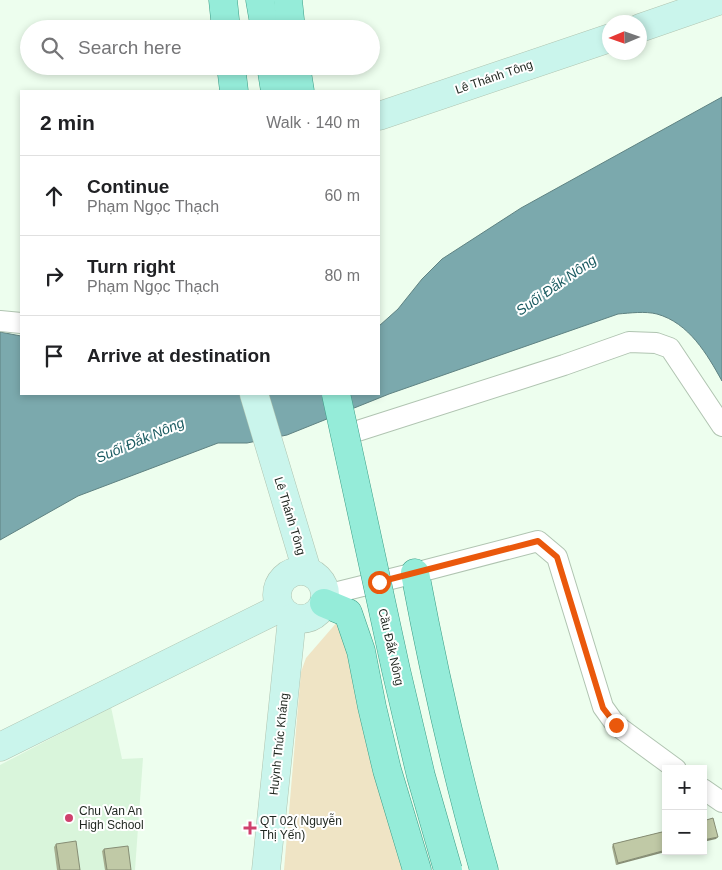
<!DOCTYPE html>
<meta charset="utf-8">
<style>
:root{--surface:#fff;--page:#f6f6f6;--text:#202124;--muted:#757577;--line:#e0e0e0}
body{margin:0;font-family:Arial,sans-serif;background:var(--page);color:var(--text)}
.controls{position:absolute;right:15px;bottom:15px;display:grid;overflow:hidden;border-radius:0px;box-shadow:0 2px 8px #0003}
.controls button{width:45px;height:45px;display:grid;place-items:center;padding:0;border:0;border-bottom:1px solid var(--line);background:var(--surface);color:var(--text);font:25px sans-serif}
.compass{position:absolute;left:602px;top:15px;width:45px;height:45px;border-radius:50%;background:var(--surface);box-shadow:0 2px 8px #0003;rotate:268deg}
.stop{position:absolute;width:15px;height:15px;margin:-11px;border:4px solid #ea580c;border-radius:50%;background:#fff}
.stop.end{background:#ea580c;border-color:#fff;box-shadow:0 1px 5px #0008}
.list{margin:0;padding:0;list-style:none}
h2{display:flex;justify-content:space-between;align-items:center;height:65px;margin:0;padding:0 20px;font-size:21px}
h2 small{font-size:16px;font-weight:400;color:var(--muted)}
.list li{display:grid;grid-template-columns:32px 1fr auto;gap:15px;align-items:center;box-sizing:border-box;height:80px;padding:0 20px;border-top:1px solid var(--line)}
.list b{display:block;font-size:19px;white-space:nowrap}
.list p{margin:0;font-size:16px;white-space:nowrap;color:var(--muted)}
.list em{font-size:16px;font-style:normal;color:var(--muted)}
.icon{flex:none;width:28px;height:28px;fill:none;stroke:currentColor;stroke-width:2;stroke-linecap:round;stroke-linejoin:round}
.map{position:relative;flex:none;width:722px;height:870px;overflow:hidden}
.search{position:absolute;background:var(--surface);box-shadow:0 2px 8px #0003;left:20px;top:20px;width:360px;height:55px;display:flex;align-items:center;gap:12px;box-sizing:border-box;padding:0 18px;border-radius:28px;color:var(--muted);font-size:19px}
.panel{position:absolute;background:var(--surface);box-shadow:0 2px 8px #0003;left:20px;top:90px;width:360px;height:305px;border-radius:0px}
.map>svg:first-child{display:block}
.built{fill:#d9f5db}
.green{fill:#efe4c5}
.water{fill:#7ba9ad;stroke:#5f8282}
.lines{fill:none;stroke-linecap:round;stroke-linejoin:round}
.street-casing{stroke:#b0c4b1;stroke-width:22}
.secondary-casing{stroke:#b0c4b1;stroke-width:29}
.primary-casing{stroke:#3e9e87;stroke-width:29}
.street{stroke:#fff;stroke-width:20}
.secondary{stroke:#caf5ec;stroke-width:28}
.primary{stroke:#95ecd9;stroke-width:28}
.primary-bridge-casing{stroke:#3e9e87;stroke-width:29;stroke-linecap:butt}
.primary-bridge{stroke:#95ecd9;stroke-width:28}
.wall{fill:#a5ad8f}
.shaded-wall{fill:#868d74}
.building{fill:#c0c9a6;stroke:#868d74}
.route{stroke:#ea580c;stroke-width:6}
.poi-dot{fill:#cf416d;stroke:#fff;stroke-width:2}
.labels{text-anchor:middle;dominant-baseline:central;stroke-width:4;stroke-linejoin:round;paint-order:stroke}
.street-label{font-size:12px;fill:#1f261f;stroke:#fff}
.poi-label{font-size:12px;fill:#1f261f;stroke:#fff;text-anchor:start}
.water-label{font-size:14px;font-style:italic;fill:#1c5c62;stroke:#fff}
</style>
<div class="map">
<svg width="722" height="870" viewBox="0 0 722 870">
<rect width="100%" height="100%" fill="#edfeee"/>
<!-- built -->
<path class="built" d="M111,707L122,759L143,758L135,870H0V765Z"/>
<!-- green -->
<path class="green" d="M338,621H343L407,870H284L301,672L306,658Z"/>
<!-- water -->
<path class="water" d="M722,97V381C707,354 689,323 657,314C645,311 630,313 618,314L389,394L287,435L247,443H218L78,496L0,540V332L21,336V394H379V326L398,309L422,279L442,259L521,208Z"/>
<g class="lines">
<!-- street casing -->
<g class="street-casing">
<g id="street">
<path d="M0,321L21,323"/>
<path d="M345,435L564,365L629,342L656,343L670,348L722,426"/>
<path d="M326,597V595L415,573L538,541L557,557L603,707L616,725L676,769"/>
<path d="M703,789L722,802"/>
</g>
</g>
<!-- secondary casing -->
<g class="secondary-casing">
<g id="secondary">
<path d="M640,28L721,0"/>
<path d="M379,116L610,38"/>
<path d="M254,394L307,571"/>
<circle cx="301" cy="595" r="24"/>
<path d="M0,747L280,608"/>
<path d="M266,870L292,618"/>
</g>
</g>
<!-- primary casing -->
<g class="primary-casing">
<g id="primary">
<path d="M223,0L226,29"/>
<path d="M260,0L265,29"/>
<path d="M288,0L291,29"/>
<path d="M231,66L234,91"/>
<path d="M271,66L275,91"/>
<path d="M296,66L300,91"/>
<path d="M415,573C434,673 456,772 484,870"/>
<path d="M324,603L348,613L361,651L372,707L387,770L417,870"/>
</g>
</g>
<!-- street -->
<use href="#street" class="street"/>
<!-- secondary -->
<use href="#secondary" class="secondary"/>
<!-- primary -->
<use href="#primary" class="primary"/>
<!-- primary-bridge casing -->
<g class="primary-bridge-casing">
<path id="primary-bridge" d="M336,394L396,670L421,776L448,870"/>
</g>
<!-- primary-bridge -->
<use href="#primary-bridge" class="primary-bridge"/>
</g>
<!-- wall -->
<g class="wall">
<path d="M666,831L616,865L612,847L613,844Z"/>
<path d="M56,844L80,870H57L54,847Z"/>
<path d="M104,849L131,870H105L102,851Z"/>
</g>
<!-- shaded-wall -->
<g class="shaded-wall">
<path d="M718,837L716,839L703,842V840Z"/>
<path d="M666,850V851H669L616,865L618,863Z"/>
</g>
<!-- building -->
<g class="building">
<path d="M713,818L718,837L703,840V821Z"/>
<path d="M666,831V850L618,863L613,844Z"/>
<path d="M76,841L80,870H60L56,844Z"/>
<path d="M128,846L131,870H107L104,849Z"/>
</g>
<g class="lines">
<!-- route -->
<path class="route" d="M379,582L538,541L557,557L603,708L616,725"/>
</g>
<!-- markers -->
<g class="poi-dot">
<circle cx="69" cy="818" r="5"/>
<path d="M247.5 820.5h5v5h5v5h-5v5h-5v-5h-5v-5h5z"/>
</g>
<g class="labels">
<!-- street labels -->
<g class="street-label">
<text transform="translate(494 77) rotate(-19)">Lê Thánh Tông</text>
<text transform="translate(290 516) rotate(73)">Lê Thánh Tông</text>
<text transform="translate(391 647) rotate(77)">Cầu Đắk Nông</text>
<text transform="translate(279 744) rotate(-84)">Huỳnh Thúc Kháng</text>
</g>
<!-- poi labels -->
<g class="poi-label">
<text x="79" y="811">Chu Van An<tspan x="79" dy="14">High School</tspan></text>
<text x="260" y="821">QT 02( Nguyễn<tspan x="260" dy="14">Thị Yến)</tspan></text>
</g>
<!-- water labels -->
<g class="water-label">
<text transform="translate(556 285) rotate(-35)">Suối Đắk Nông</text>
<text transform="translate(140 440) rotate(-23)">Suối Đắk Nông</text>
</g>
</g>
</svg>
<div class="controls">
<button>+</button>
<button>−</button>
</div>
<svg class="compass" viewBox="-18 -18 36 36"><path d="M0-13l5 13h-10z" fill="#e53935"/><path d="M0 13l5-13h-10z" fill="#757577"/></svg>
<div class="stop" style="left:379px;top:582px"></div>
<div class="stop end" style="left:616px;top:725px"></div>
<div class="search"><svg class="icon" aria-label="search" viewBox="0 0 24 24"><circle cx="10" cy="10" r="6"/><path d="M15 15l6 6"/></svg>Search here</div>
<section class="panel">
<h2>2 min<small>Walk · 140 m</small></h2>
<ul class="list">
<li><svg class="icon" aria-label="ahead" viewBox="0 0 24 24"><path d="M12 20V5M6 11l6-6 6 6"/></svg><div><b>Continue</b><p>Phạm Ngọc Thạch</p></div><em>60 m</em></li>
<li><svg class="icon" aria-label="right" viewBox="0 0 24 24"><path d="M7 20v-9h11M14 6l5 5-5 5"/></svg><div><b>Turn right</b><p>Phạm Ngọc Thạch</p></div><em>80 m</em></li>
<li><svg class="icon" aria-label="arrive" viewBox="0 0 24 24"><path d="M6 21V4h12l-3 4 3 4H6"/></svg><div><b>Arrive at destination</b></div></li>
</ul>
</section>
</div>
